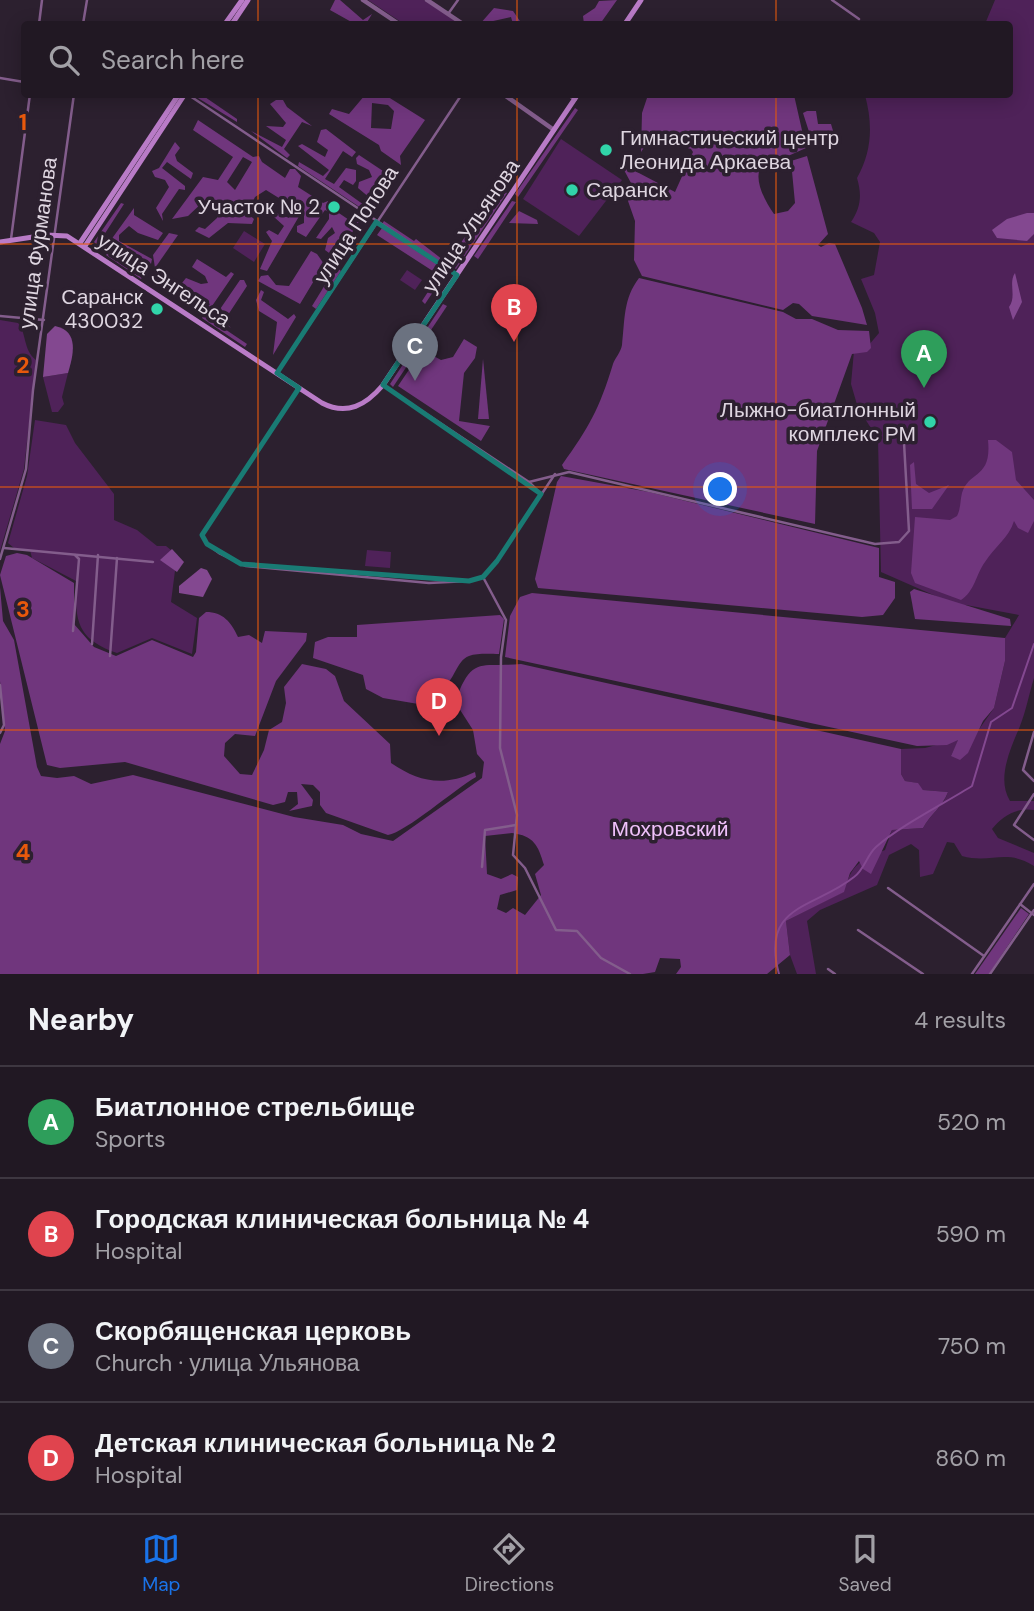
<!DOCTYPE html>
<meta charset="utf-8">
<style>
:root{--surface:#211823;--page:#29212b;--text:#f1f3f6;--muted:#a2a0a6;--line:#3e3741;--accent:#1a73e8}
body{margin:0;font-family:"DM Sans",sans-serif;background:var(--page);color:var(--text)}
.you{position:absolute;left:721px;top:490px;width:24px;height:24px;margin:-18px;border:5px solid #fff;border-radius:50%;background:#1a73e8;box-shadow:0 0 0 10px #1a73e833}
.badge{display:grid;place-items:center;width:46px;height:46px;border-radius:50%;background:var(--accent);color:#fff;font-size:23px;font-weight:700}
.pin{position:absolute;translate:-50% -58px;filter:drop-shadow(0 2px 4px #0008)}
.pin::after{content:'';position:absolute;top:37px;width:24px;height:21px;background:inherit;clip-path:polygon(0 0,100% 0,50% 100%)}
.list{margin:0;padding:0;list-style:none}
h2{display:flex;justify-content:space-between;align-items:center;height:91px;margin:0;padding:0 28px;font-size:30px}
h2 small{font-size:23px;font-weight:400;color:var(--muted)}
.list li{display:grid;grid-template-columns:46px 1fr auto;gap:21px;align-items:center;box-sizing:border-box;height:112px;padding:0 28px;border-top:2px solid var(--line)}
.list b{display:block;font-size:26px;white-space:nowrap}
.list p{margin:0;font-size:23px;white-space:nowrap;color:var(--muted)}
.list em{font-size:23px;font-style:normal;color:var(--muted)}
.icon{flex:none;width:38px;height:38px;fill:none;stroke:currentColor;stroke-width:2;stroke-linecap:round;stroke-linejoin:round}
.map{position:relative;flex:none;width:1034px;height:974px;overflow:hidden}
.search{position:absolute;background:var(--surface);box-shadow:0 4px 18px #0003;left:21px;right:21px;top:21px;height:77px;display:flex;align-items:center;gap:18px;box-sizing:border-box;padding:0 24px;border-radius:7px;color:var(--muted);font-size:26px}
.sheet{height:539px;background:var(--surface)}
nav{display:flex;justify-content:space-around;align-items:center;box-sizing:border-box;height:98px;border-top:2px solid var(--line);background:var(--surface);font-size:19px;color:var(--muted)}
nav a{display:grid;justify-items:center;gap:4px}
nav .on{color:var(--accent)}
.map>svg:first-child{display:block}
.green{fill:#4f2259}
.forest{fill:#70367d;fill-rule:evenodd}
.water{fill:#834890}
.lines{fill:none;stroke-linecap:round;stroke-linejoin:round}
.stream{stroke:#834890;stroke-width:2}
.minor{stroke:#835d8c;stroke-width:2.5}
.tertiary{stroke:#835d8c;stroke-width:4.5}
.secondary{stroke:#b97bc7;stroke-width:5}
.marked{fill:none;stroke:#197b74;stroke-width:5;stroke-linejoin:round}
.grid{fill:none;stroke:#e8590c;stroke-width:2;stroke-opacity:0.55}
.poi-dot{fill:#31d4a9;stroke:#2c202f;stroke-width:2.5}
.labels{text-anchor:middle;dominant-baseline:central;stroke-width:7;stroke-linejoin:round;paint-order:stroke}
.poi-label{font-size:21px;fill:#ded5e0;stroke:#2c202f;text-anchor:end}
.street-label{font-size:21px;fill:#ded5e0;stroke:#2c202f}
.park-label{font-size:21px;fill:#f0c1fb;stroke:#2c202f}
.grid-label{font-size:23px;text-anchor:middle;font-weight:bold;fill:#e8590c;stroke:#2c202f;stroke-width:7;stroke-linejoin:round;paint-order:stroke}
</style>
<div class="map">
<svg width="1034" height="974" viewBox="0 0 1034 974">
<rect width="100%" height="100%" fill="#2c202f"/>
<!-- green -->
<g class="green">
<path d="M368,0H424L461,24H404Z"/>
<path d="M995,0H1034V678C1029,694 1026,711 1020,726C1011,748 996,778 1010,801H1034V810C1017,807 1002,816 992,829L998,838L1034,853V866C1006,848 991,864 962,856L954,843L947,842L933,874L920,877L919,850L911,844L889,855L877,885L820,910L807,921L816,974H797L790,955L786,921L843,892C853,864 858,861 885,850L892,830L923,828C930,815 944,805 948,792L923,790L917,783L905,781L901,774V749L925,748L959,739L951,756L980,728L994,708L1005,661V638L1019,615L966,605L963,608L881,572L878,439L858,408L851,384L854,351L868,346L879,333L875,313L861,279L874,275L880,242L874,233L851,222C861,207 862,195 857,178C872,151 873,125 865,95L1010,94V24H985Z"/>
<path d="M561,139L622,180L579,236L523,199Z"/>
<path d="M244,231L265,244L254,262L233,248Z"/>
<path d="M407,270L422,280L415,290L400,280Z"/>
<path d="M0,320L18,323C27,334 23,350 36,360L24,469L0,551Z"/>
<path d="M68,373L62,397L64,404L58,412H52L43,377Z"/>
<path d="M35,420L66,425L75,443L114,494V520L137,530L157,546H166L177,555L171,602L197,618L192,654L152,638L117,653C76,639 75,620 76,581L32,558L30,550L14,548L8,543L27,476Z"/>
<path d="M367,550L391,552L390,568L365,566Z"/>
</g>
<!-- forest -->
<g class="forest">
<path d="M335,0H340L363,20L372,14L366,24H355L330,10Z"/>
<path d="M617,0L600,24H584L583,16L595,8L599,1Z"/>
<path d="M494,8L513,11L522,24H513L511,17L480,24Z"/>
<path d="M193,95H202L237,119V122Z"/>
<path d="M365,95H385L425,120L400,156L401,165L381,151L379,145L329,114L332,109L349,114ZM372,103L388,105L394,111L391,129L371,128Z"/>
<path d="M648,95H794L806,148L779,160L774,156C746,166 762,197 774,214L788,211L795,203L791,161L807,156L828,234L818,245L821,247L829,243L835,244L862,308L867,325L812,316L799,304L793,303L783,310L642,276L634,260L635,221L628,201L631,183L624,170L630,161H634L637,172L675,192L693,152L691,149L651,137L641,152L642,113Z"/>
<path d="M276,100H283L287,107L312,126L302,122L284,149L290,155L287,158L251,131L282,147L286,140L266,126L283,127L286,123L270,104Z"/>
<path d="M575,108L578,110L518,197L515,194Z"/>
<path d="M807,111H816L818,124H831L834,134L811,138L803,113Z"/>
<path d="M198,120L253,157L259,156L262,162L285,178L290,169H295L301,176L298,187L323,203L328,201L330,207L355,224L360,220L336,258L325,250L328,238L335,233L332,227L321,239L316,238L329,219V212L325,210L306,237L297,232V226L304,223V215L301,213L267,271L260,269L272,241L266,232L269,230L278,235L284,226L274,217L277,213L289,218L295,208L266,190L255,197L247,213L254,219L252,224L228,223L209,238L195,231L199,227L205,229L217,218L218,211L204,201L188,216L172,219L203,177L218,180L233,157L193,130ZM243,157L252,162L235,190L227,182Z"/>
<path d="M326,129L356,152L352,157L343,151L325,179L334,184L346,168L356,170V181L353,185L344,180L339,187L364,205L370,198L358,188L359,182L372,177L369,170L357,164L356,158L359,155L386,173L394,168L370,207L375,212L373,216L298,166L299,162L323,176L329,170L298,146L302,144L325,157L328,150L317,142L321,130Z"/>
<path d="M175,142L180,148L175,155L177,161L193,173L191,179L167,162L162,168L185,186V190L179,189L162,214L163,221L156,208L169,187L165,180L155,177L152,171L159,168Z"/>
<path d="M498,189L501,191L449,268L382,224L384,221L414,241L416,239L447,263Z"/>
<path d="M505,192L507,193L456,269L453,267Z"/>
<path d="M512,201L516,202L478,259L474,256Z"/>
<path d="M121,203L124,204L102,238L107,245L102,250L94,242Z"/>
<path d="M134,208V215L163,233L158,240L138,233L129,226L119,235V241L152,259L151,264L116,241L108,244Z"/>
<path d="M519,211L537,220L538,224L509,223Z"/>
<path d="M382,228L447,271L425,304L422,301L439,275L377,235Z"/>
<path d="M169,233L178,235L155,268L153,255Z"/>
<path d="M108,251L144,274L141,279L106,255Z"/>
<path d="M311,251L317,254L324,264L300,304L258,281L261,276L268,275L276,285L289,286Z"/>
<path d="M197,259L226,277L231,272L234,274L210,309L216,315L240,280H244L247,286L224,321L231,328L175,292L174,290H177L206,309L210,304L182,283L186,278L201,284L208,283L205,276L192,267Z"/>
<path d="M336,267L341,271L316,309L312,306Z"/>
<path d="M639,278L783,312L796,319H812L838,330L869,331L871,348L867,352L852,354L817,451L815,524L564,469L562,465C589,427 599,410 613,364C615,358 621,352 622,345C625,320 623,299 639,278Z"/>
<path d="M261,290L264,292L261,300L288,319L294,314L296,317L273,355L277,322L259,311L256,300Z"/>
<path d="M443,304L447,306L393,387L390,384Z"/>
<path d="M204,315L247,344L245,347L202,318Z"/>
<path d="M464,339L477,347L475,358L464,373L459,421L490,426L481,441L398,386L429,340L436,345L430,354L441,360L453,357Z"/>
<path d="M483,359L489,419H478Z"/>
<path d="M988,440H996L1012,452L1016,480L1034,500V521L1028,533L1018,528L1014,521C1009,538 994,547 985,562C976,574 975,591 961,600L915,583L911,573L915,517L950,520L957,516C961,508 960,501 962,493C969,470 992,479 988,440Z"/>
<path d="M914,462L916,484L929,493L949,485L932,509H912L910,465Z"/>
<path d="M561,476L649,492L879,548V577L895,582V598L883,615L862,617L538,588L535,579L557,482Z"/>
<path d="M17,553L27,555L74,583V624L94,647L116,656L152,640L193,657L196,652L199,618L206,612C223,612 231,622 238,637L249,635L262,643L265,631L307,633L306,641L276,681L255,736L235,734L225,743L224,756L240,774L252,775L264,750L269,730L282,722L286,703L284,687L302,664L326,669L335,676L344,701L390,744L391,763C419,782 443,787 475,772L476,777C455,789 406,832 388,835L326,813L320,805V792L313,785L301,784L313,800L312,806L289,811L298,804L297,792H288L285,802L273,805L125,762L60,768L47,765L0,575L6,556Z"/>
<path d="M0,587L3,621L14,640L37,767L41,776L57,778L74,776L91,784L133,775L294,817L343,825L361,834L393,841L482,778L484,762L477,754L473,730L455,702C472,654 481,668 521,664L901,749V774L905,781L918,783L923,790L948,792C943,806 930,815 923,828L892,830L871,874L863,869L859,861L850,873L844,892L786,921L790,955L767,974H676L681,967L680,959L660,958L655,972L643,974H0V744L5,731L0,681ZM512,833C534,836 538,845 544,865L535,874L541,895L525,915L513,908L506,913L497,909L500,895L517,890L518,877L512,874L501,879L487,874L485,836Z"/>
<path d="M914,589L1010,619L1011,626L915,619L910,592Z"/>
<path d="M532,593L1005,638V661L994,708L983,721L968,753L960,760L951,756L958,740L947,745L917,746L505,657L510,616L520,597Z"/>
<path d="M500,615L504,619L499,654C490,654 477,653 469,656C456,661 455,680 443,687L440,695L430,706L383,698L366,689L363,675L313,658L315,642L328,637H357V625Z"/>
<path d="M1021,908L1029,914L989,974H975Z"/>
</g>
<!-- water -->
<g class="water">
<path d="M1027,213H1034V234L1027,241L997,238L992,230L1007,219Z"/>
<path d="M1015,273L1022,302L1013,320L1009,307C1017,296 1008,283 1015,273Z"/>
<path d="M55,326C80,331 73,356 68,373L43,377L47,334Z"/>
<path d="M172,549L184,562L177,572L160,560Z"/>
<path d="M201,568L207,570L212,579L203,597L179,593V586Z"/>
</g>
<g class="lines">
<!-- stream -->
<path class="stream" d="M779,974C760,904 814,909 854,877C864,870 867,855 876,847C898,827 945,803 972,786L991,722L1012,708L1034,644"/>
<!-- minor -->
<g class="minor">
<path d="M832,0L859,19"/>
<path d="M448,14L458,0"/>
<path d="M39,24L42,0"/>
<path d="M83,24L87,0"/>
<path d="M0,78L24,82"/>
<path d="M187,94L455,273"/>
<path d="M11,239L30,94"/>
<path d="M0,316L44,320"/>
<path d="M278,372L462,94"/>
<path d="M383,385L529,482L541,494"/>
<path d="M299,388L202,535L207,544L219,553L246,566L429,583L469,581L483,577L497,561L555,474"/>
<path d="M529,482L569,472L875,544L899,542L909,531L903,425"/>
<path d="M4,548L153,562"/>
<path d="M0,559L26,469L33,390L74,94"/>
<path d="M483,577L506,620L501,657L500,748L517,815L513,855L525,868L556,930L577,931L601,958L630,974"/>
<path d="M73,631L79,559L75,555"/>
<path d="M92,644L98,555"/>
<path d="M110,656L117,558"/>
<path d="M0,685L4,725L0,733"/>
<path d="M1034,732L1023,770L1034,781"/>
<path d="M1034,794L1014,825L1034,840"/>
<path d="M482,867L485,830L516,825"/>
<path d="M888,888L984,956"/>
<path d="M1020,904L1034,915"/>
<path d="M858,930L923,974"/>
<path d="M828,969L835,974"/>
<path d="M972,974L1034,884"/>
<path d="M990,974L1034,910"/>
</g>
<!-- tertiary -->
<g class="tertiary">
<path d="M363,0L399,24"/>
<path d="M427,0L463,24"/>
<path d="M503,94L554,130"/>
<path d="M568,94L575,99"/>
</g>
<!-- secondary -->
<g class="secondary">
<path d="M225,24L242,0"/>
<path d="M232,24L248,0"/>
<path d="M625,24L641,0"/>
<path d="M0,242L46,235L67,236L322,403C347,416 366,405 383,385L578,94"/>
<path d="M80,243L179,94"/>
<path d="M85,246L185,94"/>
</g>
</g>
<!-- marked area -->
<path class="marked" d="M376,222L457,275L383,385L541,494L497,561L483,577L469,581L241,564L207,544L202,535L299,388L277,373Z"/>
<!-- grid -->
<path class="grid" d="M258,0V24M517,0V24M776,0V24M258,94V974M517,94V974M776,94V974M0,244H1034M0,487H1034M0,730H1034"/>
<!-- markers -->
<g class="poi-dot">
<circle cx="606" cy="150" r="7"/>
<circle cx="572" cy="190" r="7"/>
<circle cx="334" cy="207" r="7"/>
<circle cx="157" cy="309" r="7"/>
<circle cx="930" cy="422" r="7"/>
</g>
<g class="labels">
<!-- poi labels -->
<g class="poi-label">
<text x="620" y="138" text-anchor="start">Гимнастический центр<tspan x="620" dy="24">Леонида Аркаева</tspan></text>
<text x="586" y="190" text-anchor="start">Саранск</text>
<text x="320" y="207">Участок № 2</text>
<text x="143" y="297">Саранск<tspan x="143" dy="24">430032</tspan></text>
<text x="916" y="410">Лыжно-биатлонный<tspan x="916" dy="24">комплекс РМ</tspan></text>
</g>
<!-- street labels -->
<g class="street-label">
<text transform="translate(356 225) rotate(-57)">улица Попова</text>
<text transform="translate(471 226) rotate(-56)">улица Ульянова</text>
<text transform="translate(38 243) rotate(-82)">улица Фурманова</text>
<text transform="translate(164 280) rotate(33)">улица Энгельса</text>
</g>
<!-- park labels -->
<g class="park-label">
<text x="670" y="829">Мохровский</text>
</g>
</g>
<g class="grid-label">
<text x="23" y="130">1</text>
<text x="23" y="373">2</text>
<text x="23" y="617">3</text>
<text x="23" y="860">4</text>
</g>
</svg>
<div class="you"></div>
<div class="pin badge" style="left:924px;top:388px;background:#2e9e5b">A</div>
<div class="pin badge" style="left:514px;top:342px;background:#e0444e">B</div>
<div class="pin badge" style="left:415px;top:381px;background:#6b7280">C</div>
<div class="pin badge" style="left:439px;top:736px;background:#e0444e">D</div>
<div class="search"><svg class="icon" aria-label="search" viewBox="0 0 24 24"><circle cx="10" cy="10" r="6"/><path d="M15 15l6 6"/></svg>Search here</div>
</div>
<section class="sheet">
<h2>Nearby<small>4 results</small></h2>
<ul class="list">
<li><span class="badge" style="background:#2e9e5b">A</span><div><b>Биатлонное стрельбище</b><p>Sports</p></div><em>520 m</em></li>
<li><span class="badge" style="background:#e0444e">B</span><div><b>Городская клиническая больница № 4</b><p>Hospital</p></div><em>590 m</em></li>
<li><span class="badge" style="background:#6b7280">C</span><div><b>Скорбященская церковь</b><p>Church · улица Ульянова</p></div><em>750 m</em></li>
<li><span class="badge" style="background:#e0444e">D</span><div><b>Детская клиническая больница № 2</b><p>Hospital</p></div><em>860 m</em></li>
</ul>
</section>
<nav>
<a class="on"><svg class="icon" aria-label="map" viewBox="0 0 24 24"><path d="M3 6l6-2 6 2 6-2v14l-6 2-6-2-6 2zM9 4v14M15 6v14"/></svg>Map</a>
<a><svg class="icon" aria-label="directions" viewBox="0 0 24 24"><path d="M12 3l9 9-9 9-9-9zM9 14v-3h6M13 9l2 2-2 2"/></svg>Directions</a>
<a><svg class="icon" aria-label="saved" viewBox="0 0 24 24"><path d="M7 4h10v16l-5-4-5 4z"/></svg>Saved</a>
</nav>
